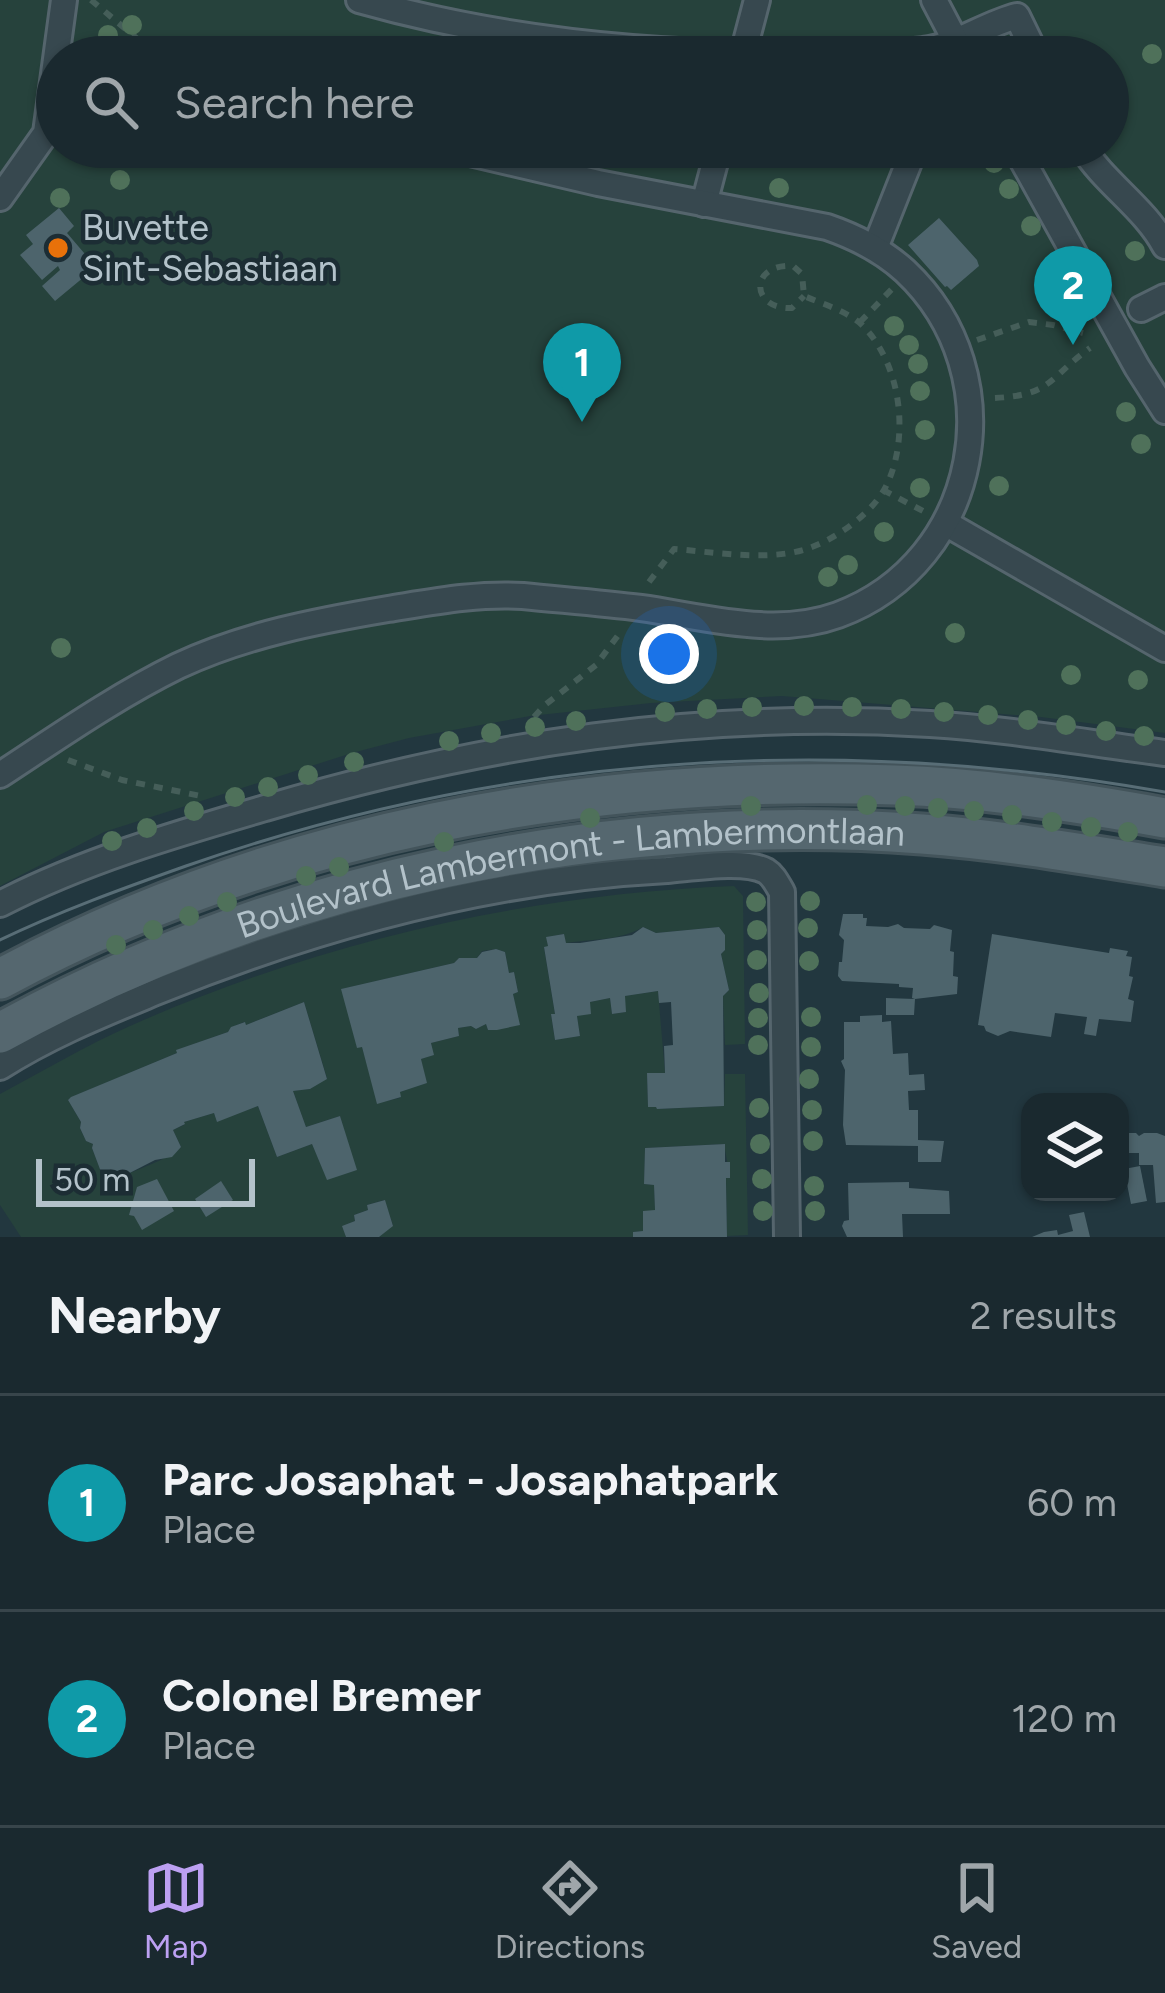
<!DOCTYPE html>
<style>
:root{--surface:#1a292f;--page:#233137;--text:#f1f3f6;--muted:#9fa6aa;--line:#38454b;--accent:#bca0f2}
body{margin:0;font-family:Figtree,sans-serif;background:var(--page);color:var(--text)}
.controls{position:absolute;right:36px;bottom:36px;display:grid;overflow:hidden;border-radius:24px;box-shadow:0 3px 9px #0004}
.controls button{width:108px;height:108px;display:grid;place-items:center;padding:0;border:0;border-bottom:3px solid var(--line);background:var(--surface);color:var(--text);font:60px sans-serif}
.scale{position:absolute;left:36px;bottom:30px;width:219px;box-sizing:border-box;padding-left:12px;border:6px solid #b3c2ca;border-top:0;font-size:33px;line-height:42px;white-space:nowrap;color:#b3c2ca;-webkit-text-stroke:9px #1c2d34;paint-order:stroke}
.you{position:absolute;left:669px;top:654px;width:42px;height:42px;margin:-30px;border:9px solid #fff;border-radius:50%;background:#1a73e8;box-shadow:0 0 0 18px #1a73e833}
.badge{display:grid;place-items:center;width:78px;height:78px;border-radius:50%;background:var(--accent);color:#fff;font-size:39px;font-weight:700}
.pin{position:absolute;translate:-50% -99px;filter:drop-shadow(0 3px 6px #0008)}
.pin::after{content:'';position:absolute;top:63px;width:42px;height:36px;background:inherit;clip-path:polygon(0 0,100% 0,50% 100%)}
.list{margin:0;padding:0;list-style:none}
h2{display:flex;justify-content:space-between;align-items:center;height:156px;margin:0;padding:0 48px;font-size:51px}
h2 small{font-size:39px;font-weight:400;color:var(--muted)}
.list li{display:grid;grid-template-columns:78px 1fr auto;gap:36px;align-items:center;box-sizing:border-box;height:216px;padding:0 48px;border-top:3px solid var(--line)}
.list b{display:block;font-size:45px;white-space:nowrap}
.list p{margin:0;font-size:39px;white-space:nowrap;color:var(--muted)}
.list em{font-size:39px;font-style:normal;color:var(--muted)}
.icon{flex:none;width:66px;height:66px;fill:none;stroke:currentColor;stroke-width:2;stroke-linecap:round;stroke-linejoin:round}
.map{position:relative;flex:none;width:1165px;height:1237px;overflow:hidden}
.search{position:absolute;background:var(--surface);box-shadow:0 3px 9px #0004;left:36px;right:36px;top:36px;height:132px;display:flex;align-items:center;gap:30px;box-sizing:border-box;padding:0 42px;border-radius:66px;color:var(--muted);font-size:45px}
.sheet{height:588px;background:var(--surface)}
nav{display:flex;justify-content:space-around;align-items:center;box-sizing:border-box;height:168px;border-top:3px solid var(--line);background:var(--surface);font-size:33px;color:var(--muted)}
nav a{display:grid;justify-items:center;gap:6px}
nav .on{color:var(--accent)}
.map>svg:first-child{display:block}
.green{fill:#26423c;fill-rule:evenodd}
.building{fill:#4d646c}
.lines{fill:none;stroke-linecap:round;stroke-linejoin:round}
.street-casing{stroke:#55656d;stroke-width:30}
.primary-casing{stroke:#43545b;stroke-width:45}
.path{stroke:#455e59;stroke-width:6;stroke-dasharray:9 9;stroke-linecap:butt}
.street{stroke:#37484f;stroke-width:24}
.primary{stroke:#55676f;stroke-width:39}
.tram{stroke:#586d76;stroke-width:3}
.tree{fill:#4f715a}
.food-dot{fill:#e8710a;stroke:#1c2d34;stroke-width:4.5}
.labels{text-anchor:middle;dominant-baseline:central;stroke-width:9;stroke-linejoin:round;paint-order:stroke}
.poi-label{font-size:36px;fill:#b3c2ca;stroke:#1c2d34;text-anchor:start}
.street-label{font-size:36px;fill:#b3c2ca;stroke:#1c2d34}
</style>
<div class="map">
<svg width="1165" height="1237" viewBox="0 0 1165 1237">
<rect width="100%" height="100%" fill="#22373f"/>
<!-- green -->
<g class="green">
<path d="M0,0H1165V733L1041,717L782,696L651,703L530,716L409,738L352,753L104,832L0,886ZM57,57H1108V147H57Z"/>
<path d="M734,886L743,896L745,1044L725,1045L723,996L729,990L721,954L725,950V935L719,927L656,933L643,927C620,941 591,939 566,943L563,934L547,937L548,946L544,948L555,1014L551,1015L555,1040L580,1036L577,1016L590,1002L610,998L612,1014L625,1012V996L658,991L665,1073H647L648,1107H656L658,1109L724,1106L725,1074H745L748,1235L727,1236L726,1178L730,1177L724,1144L645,1148L644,1184L654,1185L655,1210L643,1231L633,1232V1237H379L393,1225L384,1200L367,1205L368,1210L354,1215L355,1221L343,1226L346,1237H21L0,1205V1094C43,1071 85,1046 130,1026C319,942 527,894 734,886ZM496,949L505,952L509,973L514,972L518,992L513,994L519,1025L488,1030L486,1024L476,1029L471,1026L458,1028L459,1036L431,1043L433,1055L421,1059L426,1083L400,1092V1098L378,1103L362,1047H357L342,989L454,963L459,958H477L482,951ZM304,1002L327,1078L310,1089L293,1091L306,1127L340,1116L356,1170L327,1179L312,1144L277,1157L258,1106L217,1121L214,1113L184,1122V1125L173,1130L181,1147C166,1161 137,1169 116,1179L112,1172H101L92,1148L93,1144L86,1141L80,1128L81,1122L68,1100L72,1097L177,1053V1050L228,1032L232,1027L244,1022L246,1025Z"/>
</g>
<!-- building -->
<g class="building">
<path d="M59,208L74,226L67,233L96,267L55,301L42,286L60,270L58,266L42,280L20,255L33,244L26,235Z"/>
<path d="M939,218L977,260L979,266L951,290L947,286L945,287L908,245Z"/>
<path d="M843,914H863V918H867L866,926L888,927L898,924L904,928L930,929L934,925L952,930L950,951L954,952L953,976L958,977L957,994L915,999L914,1015H886V998L915,999L912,998L913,988L899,987V984L842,981L838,976L839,962H842L844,940L839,935Z"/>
<path d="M643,927L656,933L719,927L725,935V950L721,954L729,990L723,996L724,1106L657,1109L656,1107H648L647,1073H665L664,1046L673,1045L671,1002L659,1003L658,991L625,996L626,1012L612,1014L610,998L590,1002L591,1014L577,1016L580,1036L555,1040L551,1014H555L544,947L548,946L546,937L564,934L566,943H580L632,935Z"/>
<path d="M992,934L1109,953L1110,948L1128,951L1126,956L1132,957L1129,976L1133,977L1128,999L1134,1001L1131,1022L1099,1019L1096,1036L1084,1034L1087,1017L1055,1013L1051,1037L1010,1031L998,1036L986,1031L984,1026L978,1025Z"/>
<path d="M496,949L505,952L509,973L514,972L518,992L513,994L520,1025L497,1030H488L486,1024L476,1029L471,1026L458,1028L459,1036L431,1043L434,1055L421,1059L427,1083L400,1092L401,1097L377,1104L362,1047L357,1048L341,989L454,963L459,958H477L482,952Z"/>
<path d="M304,1002L327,1079L310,1089L293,1091L306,1127L340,1116L357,1170L327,1180L312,1144L277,1157L258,1106L217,1122L214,1113L184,1122L185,1124L173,1130L181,1147L172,1157L155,1160L116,1180L112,1172H101L92,1148L93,1144L86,1141L80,1128L81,1122L68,1100L71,1097L177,1053L176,1050L228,1032L231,1027L245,1022L246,1025Z"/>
<path d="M882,1015V1022L891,1021L893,1054L908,1053L909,1075L924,1074L925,1090L908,1091L909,1110H918V1140L944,1141L941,1162H918V1146L846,1145L843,1125L845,1070L841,1061L844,1059V1022H860V1016Z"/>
<path d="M1126,1133H1136L1139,1136L1144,1133H1157L1165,1136V1202L1156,1203L1153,1165H1139V1153H1126Z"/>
<path d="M725,1144V1162H730V1178H726V1183L727,1237H633V1232L643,1231V1211L655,1210L654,1185L644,1184L645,1148Z"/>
<path d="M1140,1166L1147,1201L1131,1204L1124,1169Z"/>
<path d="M157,1179L174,1211L142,1230L134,1216L129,1215L137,1187Z"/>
<path d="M221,1181L233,1200L206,1217L195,1199Z"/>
<path d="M909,1182V1188L949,1191L950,1214H902L903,1237H847L842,1226L844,1221L849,1220L848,1183Z"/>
<path d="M385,1200L393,1226L379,1237H346L342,1226L355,1221L354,1215L368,1210L367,1205Z"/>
<path d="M1084,1212L1090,1237H1032L1044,1232L1057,1230L1058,1235L1073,1231L1069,1215Z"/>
</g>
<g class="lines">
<!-- street casing -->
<g class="street-casing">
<g id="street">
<path d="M359,0C511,43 674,57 831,53C861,52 893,54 923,50C955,47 985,24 1017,16L1037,57"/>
<path d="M934,0L964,57"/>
<path d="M742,57L757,0"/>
<path d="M1015,147L1137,367L1165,411"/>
<path d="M1082,147C1105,184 1145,208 1165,246"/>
<path d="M0,198L46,133L64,0"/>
<path d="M704,204L719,147"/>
<path d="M875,248L915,147"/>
<path d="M1141,309L1165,297"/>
<path d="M947,524L1165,649"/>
<path d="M0,775C58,737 115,697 178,666C244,635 317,621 388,609C432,602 478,593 523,596C562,600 602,603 641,608C705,617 775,638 838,615C981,562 1015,374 905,271C882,250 856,237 827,227L598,183L444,147"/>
<path d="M0,904C83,861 176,834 265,808C484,743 701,710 930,724C1009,729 1087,743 1165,753"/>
<path d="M0,1067C48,1036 103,1014 156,992C316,927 492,879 667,870C692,868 744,859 766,871C774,876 777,884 782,892L787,1237"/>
</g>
</g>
<!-- primary casing -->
<g class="primary-casing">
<g id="primary">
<path d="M0,979C273,832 587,774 895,785C985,788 1076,802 1165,818"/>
<path id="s1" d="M0,1033C277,880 606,811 922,834C1003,840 1084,854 1165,867"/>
</g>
</g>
<!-- path -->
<g class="path">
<path d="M91,0L159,57"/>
<path d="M860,322L892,289"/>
<path d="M977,340L1029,322L1053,325L1083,333"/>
<path d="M995,398C1053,395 1049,377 1090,348"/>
<path d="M883,490L923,511"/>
<path d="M649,582L674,549C713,552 765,561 803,550C832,542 869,516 884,490C911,441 902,364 862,325C847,311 823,304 804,296L802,274L793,266C749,263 750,310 792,308L804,296"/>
<path d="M534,717L545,705L596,665L622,630"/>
<path d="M68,760L122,780L206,797"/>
</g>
<!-- street -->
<use href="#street" class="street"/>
<!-- primary -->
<use href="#primary" class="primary"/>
<!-- tram -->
<path class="tram" d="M0,940C60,911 124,888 186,866C506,754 832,733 1165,792"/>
</g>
<!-- trees -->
<g class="tree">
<circle cx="132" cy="25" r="10"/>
<circle cx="108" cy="35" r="10"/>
<circle cx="1152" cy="54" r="10"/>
<circle cx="994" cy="163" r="10"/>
<circle cx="120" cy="180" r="10"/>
<circle cx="779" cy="188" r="10"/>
<circle cx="1009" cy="189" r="10"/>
<circle cx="60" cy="198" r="10"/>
<circle cx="1031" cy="226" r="10"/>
<circle cx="1135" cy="251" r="10"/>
<circle cx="894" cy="326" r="10"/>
<circle cx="909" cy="345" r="10"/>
<circle cx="918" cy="364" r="10"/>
<circle cx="920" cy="391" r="10"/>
<circle cx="1126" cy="412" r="10"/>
<circle cx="925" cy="430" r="10"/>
<circle cx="1141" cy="444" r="10"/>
<circle cx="999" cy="486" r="10"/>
<circle cx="920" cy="488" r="10"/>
<circle cx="884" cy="532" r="10"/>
<circle cx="848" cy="565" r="10"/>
<circle cx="828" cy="577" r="10"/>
<circle cx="955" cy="633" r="10"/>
<circle cx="61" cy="648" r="10"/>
<circle cx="1071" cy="675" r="10"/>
<circle cx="1138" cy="680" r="10"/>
<circle cx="804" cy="706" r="10"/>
<circle cx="752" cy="707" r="10"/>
<circle cx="852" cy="707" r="10"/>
<circle cx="707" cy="709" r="10"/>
<circle cx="901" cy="709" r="10"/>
<circle cx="665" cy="712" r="10"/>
<circle cx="944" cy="712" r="10"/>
<circle cx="988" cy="715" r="10"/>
<circle cx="1028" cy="720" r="10"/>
<circle cx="576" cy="721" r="10"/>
<circle cx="1066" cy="725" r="10"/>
<circle cx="535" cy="727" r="10"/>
<circle cx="1106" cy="731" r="10"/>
<circle cx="491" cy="733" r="10"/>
<circle cx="1144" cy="736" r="10"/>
<circle cx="449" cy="741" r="10"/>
<circle cx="354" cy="762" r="10"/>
<circle cx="308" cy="775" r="10"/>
<circle cx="268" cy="787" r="10"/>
<circle cx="235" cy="797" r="10"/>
<circle cx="867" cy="805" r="10"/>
<circle cx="751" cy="806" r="10"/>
<circle cx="905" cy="806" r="10"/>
<circle cx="938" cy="808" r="10"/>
<circle cx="194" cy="811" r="10"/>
<circle cx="974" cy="811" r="10"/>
<circle cx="1012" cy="815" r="10"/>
<circle cx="590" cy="818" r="10"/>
<circle cx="1052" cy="822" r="10"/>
<circle cx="1091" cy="827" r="10"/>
<circle cx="147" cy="828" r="10"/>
<circle cx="1128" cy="832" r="10"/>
<circle cx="112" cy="841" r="10"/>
<circle cx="444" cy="842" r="10"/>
<circle cx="339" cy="867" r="10"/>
<circle cx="306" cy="876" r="10"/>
<circle cx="810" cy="901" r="10"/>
<circle cx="227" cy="902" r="10"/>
<circle cx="756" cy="902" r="10"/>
<circle cx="189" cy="916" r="10"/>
<circle cx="808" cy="928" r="10"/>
<circle cx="153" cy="930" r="10"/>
<circle cx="757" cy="930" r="10"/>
<circle cx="116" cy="945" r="10"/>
<circle cx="757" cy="960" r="10"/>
<circle cx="809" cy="961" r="10"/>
<circle cx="759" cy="993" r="10"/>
<circle cx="811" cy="1017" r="10"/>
<circle cx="758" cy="1018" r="10"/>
<circle cx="758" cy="1045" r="10"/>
<circle cx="811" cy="1047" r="10"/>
<circle cx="809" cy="1079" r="10"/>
<circle cx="759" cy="1108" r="10"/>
<circle cx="812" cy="1110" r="10"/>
<circle cx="813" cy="1141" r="10"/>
<circle cx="760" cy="1144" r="10"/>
<circle cx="762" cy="1179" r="10"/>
<circle cx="814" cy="1186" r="10"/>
<circle cx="763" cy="1211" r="10"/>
<circle cx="815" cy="1211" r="10"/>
</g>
<!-- markers -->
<circle class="food-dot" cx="58" cy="248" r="12"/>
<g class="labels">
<!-- poi labels -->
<g class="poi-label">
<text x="82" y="227">Buvette<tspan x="82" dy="41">Sint-Sebastiaan</tspan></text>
</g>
<!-- street labels -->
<g class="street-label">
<text stroke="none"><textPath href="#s1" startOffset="600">Boulevard Lambermont - Lambermontlaan</textPath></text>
</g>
</g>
</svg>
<div class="controls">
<button><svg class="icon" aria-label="layers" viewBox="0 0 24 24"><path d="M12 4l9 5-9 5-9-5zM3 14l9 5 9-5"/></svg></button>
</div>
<div class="scale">50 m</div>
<div class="you"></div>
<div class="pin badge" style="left:582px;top:422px;background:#0f9aa8">1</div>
<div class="pin badge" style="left:1073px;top:345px;background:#0f9aa8">2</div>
<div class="search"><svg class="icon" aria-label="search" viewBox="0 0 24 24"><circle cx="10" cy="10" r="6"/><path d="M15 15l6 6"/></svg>Search here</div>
</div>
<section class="sheet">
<h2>Nearby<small>2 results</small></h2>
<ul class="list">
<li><span class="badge" style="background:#0f9aa8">1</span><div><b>Parc Josaphat - Josaphatpark</b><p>Place</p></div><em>60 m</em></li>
<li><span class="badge" style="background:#0f9aa8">2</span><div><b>Colonel Bremer</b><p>Place</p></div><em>120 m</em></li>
</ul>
</section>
<nav>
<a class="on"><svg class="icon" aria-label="map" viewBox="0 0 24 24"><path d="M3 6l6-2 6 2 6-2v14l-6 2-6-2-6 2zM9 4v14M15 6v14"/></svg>Map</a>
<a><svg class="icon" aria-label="directions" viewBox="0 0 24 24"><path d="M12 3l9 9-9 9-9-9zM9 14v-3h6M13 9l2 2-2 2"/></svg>Directions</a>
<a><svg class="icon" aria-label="saved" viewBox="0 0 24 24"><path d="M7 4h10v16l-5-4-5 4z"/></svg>Saved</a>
</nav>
